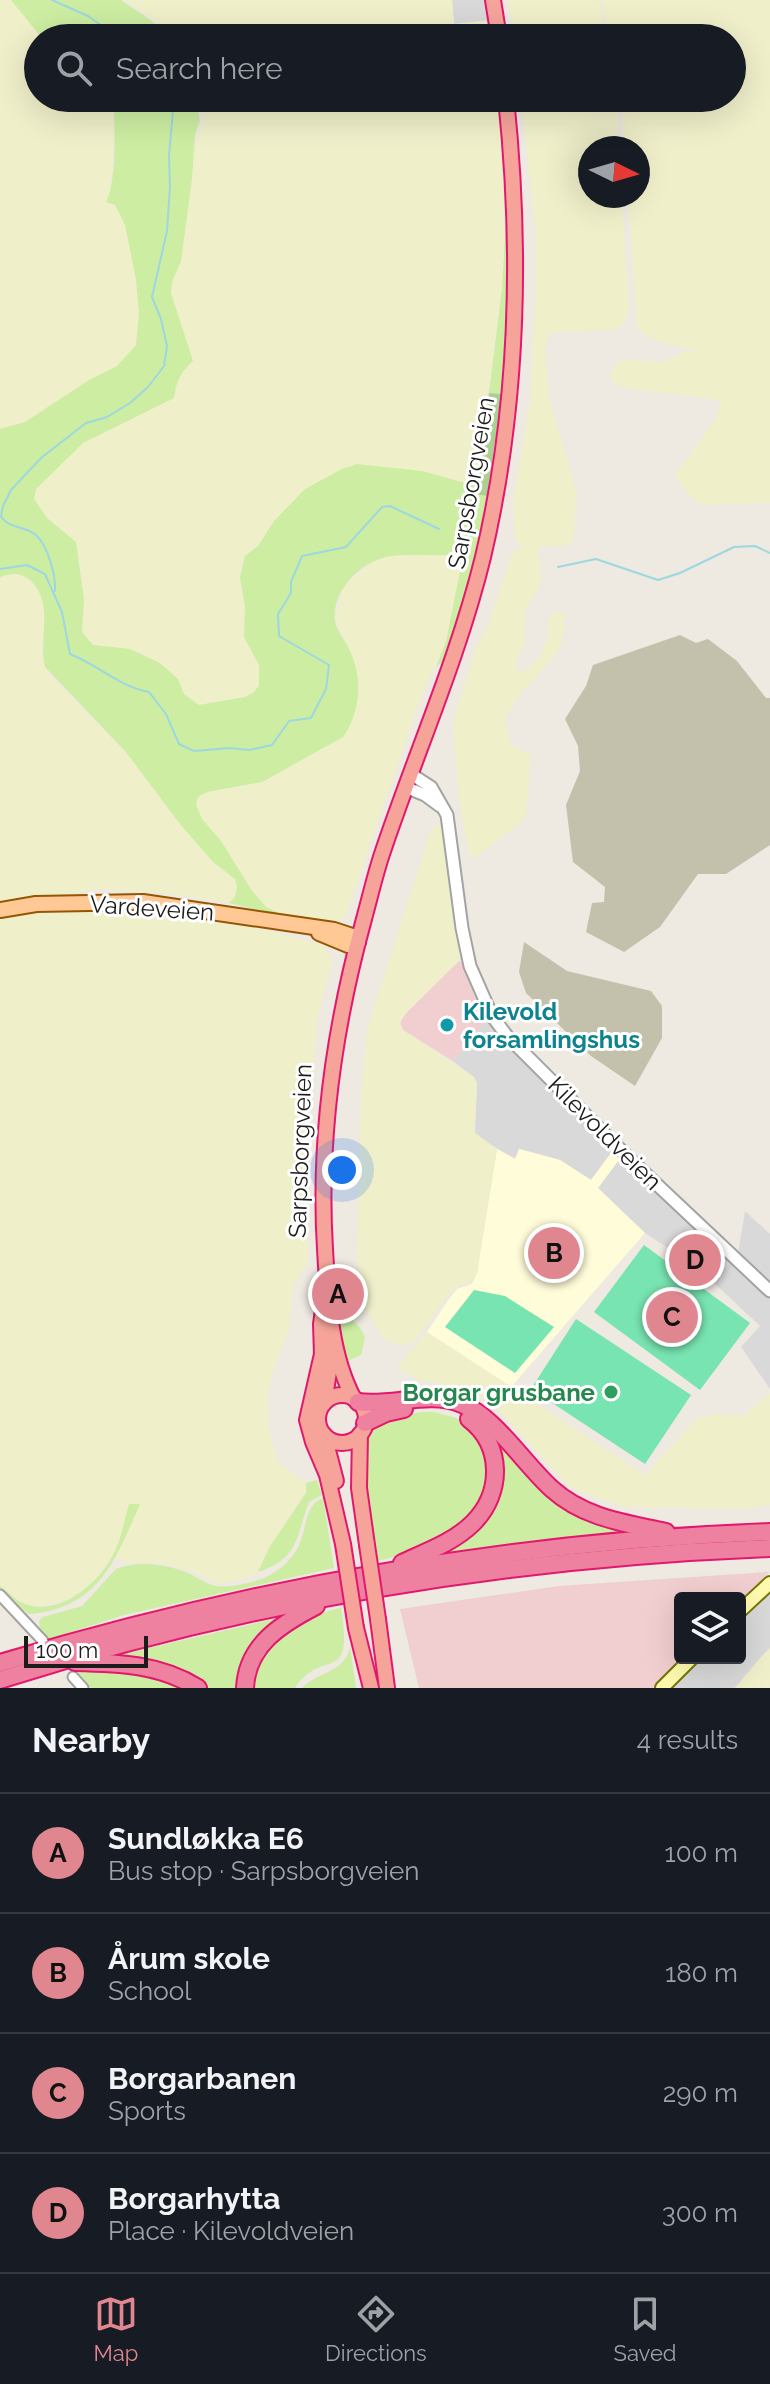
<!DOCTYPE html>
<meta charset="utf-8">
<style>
:root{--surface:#171b24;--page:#20242c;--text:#f1f3f6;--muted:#9ea1a6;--line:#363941;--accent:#df868f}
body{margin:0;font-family:Raleway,sans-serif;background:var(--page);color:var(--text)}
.controls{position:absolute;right:24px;bottom:24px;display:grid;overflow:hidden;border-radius:8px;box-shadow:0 8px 32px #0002}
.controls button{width:72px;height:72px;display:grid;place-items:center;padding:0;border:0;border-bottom:2px solid var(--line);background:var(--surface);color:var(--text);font:40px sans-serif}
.compass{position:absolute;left:578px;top:136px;width:72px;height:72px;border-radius:50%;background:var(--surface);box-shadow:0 8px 32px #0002;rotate:95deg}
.scale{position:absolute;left:24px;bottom:20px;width:124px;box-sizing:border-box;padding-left:8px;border:4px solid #1c1c1c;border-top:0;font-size:22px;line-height:28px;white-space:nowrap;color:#1c1c1c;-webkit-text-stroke:6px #fff;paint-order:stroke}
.you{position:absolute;left:342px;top:1170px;width:28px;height:28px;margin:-20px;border:6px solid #fff;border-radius:50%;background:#1a73e8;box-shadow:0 0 0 12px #1a73e833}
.badge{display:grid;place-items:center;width:52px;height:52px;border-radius:50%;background:var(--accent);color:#111;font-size:26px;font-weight:700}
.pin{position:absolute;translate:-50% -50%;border:4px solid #fff;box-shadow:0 2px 8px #0006}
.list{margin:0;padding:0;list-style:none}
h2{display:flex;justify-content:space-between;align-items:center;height:104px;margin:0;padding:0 32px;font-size:34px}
h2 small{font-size:26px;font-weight:400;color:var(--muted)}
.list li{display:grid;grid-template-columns:52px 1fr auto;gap:24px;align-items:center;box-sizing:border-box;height:120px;padding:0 32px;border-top:2px solid var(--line)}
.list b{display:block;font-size:30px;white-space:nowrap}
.list p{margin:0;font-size:26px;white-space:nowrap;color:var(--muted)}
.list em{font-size:26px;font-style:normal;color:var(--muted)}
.icon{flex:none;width:44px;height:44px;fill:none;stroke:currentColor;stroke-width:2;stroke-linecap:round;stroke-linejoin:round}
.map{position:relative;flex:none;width:770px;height:1688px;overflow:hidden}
.search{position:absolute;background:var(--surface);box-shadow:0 8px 32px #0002;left:24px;right:24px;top:24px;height:88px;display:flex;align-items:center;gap:20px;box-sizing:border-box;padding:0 28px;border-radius:44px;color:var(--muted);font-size:30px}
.sheet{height:584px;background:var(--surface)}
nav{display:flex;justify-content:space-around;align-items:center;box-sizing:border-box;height:112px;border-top:2px solid var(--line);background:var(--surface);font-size:22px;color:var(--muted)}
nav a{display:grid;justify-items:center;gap:4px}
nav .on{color:var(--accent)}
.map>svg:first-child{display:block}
.residential{fill:#dad9d9}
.commercial{fill:#f1cecf}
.education{fill:#fffcd9}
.construction{fill:#c3c1ac}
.farmland{fill:#efefca}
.grass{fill:#cdeda2}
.forest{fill:#aad192}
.pitch{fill:#78e4b1}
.parking{fill:#e0e0e0}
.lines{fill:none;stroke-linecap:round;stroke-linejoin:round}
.stream{stroke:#9dd7e0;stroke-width:2}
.minor-casing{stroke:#a3a3a3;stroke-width:13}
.tertiary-casing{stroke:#a3a3a3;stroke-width:15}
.secondary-casing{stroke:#737600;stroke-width:16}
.primary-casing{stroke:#945600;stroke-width:18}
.trunk-casing{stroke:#e3176e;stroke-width:18}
.motorway-casing{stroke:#e3176e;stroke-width:20}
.minor{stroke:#fff;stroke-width:9}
.tertiary{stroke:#fff;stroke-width:11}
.secondary{stroke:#fefbaf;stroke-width:12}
.primary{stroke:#ffc895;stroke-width:14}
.trunk{stroke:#f6a49a;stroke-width:14}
.motorway{stroke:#ed819f;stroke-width:16}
.trunk-bridge-casing{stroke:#e3176e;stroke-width:18;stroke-linecap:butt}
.trunk-bridge{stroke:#f6a49a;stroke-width:14}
.culture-dot{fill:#0f9aa8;stroke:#fff;stroke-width:3}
.leisure-dot{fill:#2e9e5b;stroke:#fff;stroke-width:3}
.labels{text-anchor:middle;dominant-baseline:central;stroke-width:6;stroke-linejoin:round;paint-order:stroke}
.street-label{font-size:24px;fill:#1c1c1c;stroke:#fff}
.culture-label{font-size:24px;font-weight:bold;fill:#0d838f;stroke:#fff;text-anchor:start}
.leisure-label{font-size:24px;font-weight:bold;fill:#27864d;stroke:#fff;text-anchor:end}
</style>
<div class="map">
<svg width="770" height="1688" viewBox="0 0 770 1688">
<rect width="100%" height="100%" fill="#eee9e1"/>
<!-- residential -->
<g class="residential">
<path d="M452,0H488L492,20L454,24Z"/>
<path d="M492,1016L617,1145L591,1180L560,1160L520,1149L516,1159L475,1136L477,1083L474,1077L453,1061L486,1020Z"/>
<path d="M624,1153L697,1223L671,1250L645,1233L598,1188Z"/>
<path d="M745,1211L770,1234V1389L741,1347L760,1326L712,1281L738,1253Z"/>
<path d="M770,1594V1648L735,1688H671L702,1658H740V1620Z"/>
</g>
<!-- commercial -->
<g class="commercial">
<path d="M459,961L470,966L492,1016L486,1020L453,1061L403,1030L400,1022L406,1013Z"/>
<path d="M769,1572L740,1603V1598H680V1658H687L657,1688H419L400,1609L559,1586Z"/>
</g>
<!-- education -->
<path class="education" d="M617,1145L624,1153L598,1188L645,1233L511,1387L427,1332L449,1299L457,1289L472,1284L477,1273L497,1149L515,1159L519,1149L560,1160L591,1180Z"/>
<!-- construction -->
<g class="construction">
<path d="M680,635L696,643L708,639L737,661L766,698H770V845L726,874H698L660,927L624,952L586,932L592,903L604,902L605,887L573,862L566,805L580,771L578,746L565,719L586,686L593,665Z"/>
<path d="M524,942L567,971L651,991L662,1006V1038L635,1086L591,1056L526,993L519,972Z"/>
</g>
<!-- farmland -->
<g class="farmland">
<path d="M0,0H11L42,38H38V98H113L115,124L110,195L106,202L115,205L125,225L136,279L139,314L136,345L117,366L89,380L25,422L0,429Z"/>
<path d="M125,0H452L454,24L492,20L493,38H171L153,19Z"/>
<path d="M508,0H599L607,38H514Z"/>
<path d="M601,0H770V503L703,505L697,503L678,481L675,475L717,418L720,400L620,387L612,380L610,374L613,368L624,359L662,363L683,352L697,351L653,340L637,328L628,196H638V148H625L620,98H732V38H610Z"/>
<path d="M197,98H498L506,222L502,289L476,486L422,471L274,521L258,546L245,556L240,577L245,607L244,637L259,665V685L255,692L245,697L199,705L184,694L178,679L142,653L93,645L82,632L84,600L76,542L47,518L34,500L36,489L46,477L83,443L174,398L176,383L182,372L193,361L171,293L172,283L181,261L192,179L193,153L203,121Z"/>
<path d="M521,98H616L619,148H590V196H622L629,313L619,329L548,333L545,352L550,401L576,491L574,536L569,545L538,547L541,579L539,588L525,611L524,645L515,663L518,671L524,672L540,657L548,636L549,618L555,612H562L565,616L564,630L561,645L553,658L516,699L505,720L509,739L515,747L531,756L526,815L524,820L475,858L469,854L459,798L453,731L456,712L477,646L488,625L512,553L523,546L515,539L513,504L530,401L536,290V237Z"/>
<path d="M447,555L456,558L461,566L446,642L423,691L345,917L332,925L287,917L266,907L252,891L221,841L202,819L196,805L198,797L207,792L262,782L343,737L351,652L335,620L343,587L371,563L388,556Z"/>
<path d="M10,573L22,574L34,585L43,600L45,620L42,654L49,675L126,752L180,824L213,862L235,879L237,887L235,897L229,903L173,894L94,889L61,897L0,904V577Z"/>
<path d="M442,823L461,953L459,961L406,1013L400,1023L403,1030L474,1077L477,1084L474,1132L497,1149L477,1273L473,1280L454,1288L414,1341L403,1346L386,1340L381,1334L367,1312L361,1286L357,1257L361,1096L367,1030L431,829Z"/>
<path d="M116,906L168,910L230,921L324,945L330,956L332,962L318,1014L306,1143L308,1258L307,1266L294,1282L289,1328L271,1377L267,1403L269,1430L278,1463L306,1483V1492L269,1548L258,1572L250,1577L220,1584L185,1569L161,1563L126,1562L113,1556L96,1579L74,1597L48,1605L34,1606L24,1604L0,1586V916Z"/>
<path d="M427,1332L645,1475L697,1418L718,1414L744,1415L770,1393V1505L742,1509L624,1507L571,1488L490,1402L468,1389L419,1380L397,1367Z"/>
<path d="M770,1648V1688H735L761,1657Z"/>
</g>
<!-- grass -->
<g class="grass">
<path d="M11,0H121L152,21L168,38H42Z"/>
<path d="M113,98H195L200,120L195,135L192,179L181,261L172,282L171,293L193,361C181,372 176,381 174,398L83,443L36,489L34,499L47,518L76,542L84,600L82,632L93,645L130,649L160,663L178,679L184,694L199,705L245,697L254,692L259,685V665L244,637L245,607L240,577L245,556L258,546L274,521L305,489L342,469L357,464L422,471L476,486L475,494L487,496L476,555L449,656L436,667L446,642L461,566L456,558L447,555C428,556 409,554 391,556C362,560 331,590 335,621C337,631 345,640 349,649C363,676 361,712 343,737L262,782L207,792L198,797L196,805L202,819L221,841L252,891L266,907L287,917L229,903L235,897L237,887L235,879L213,862L180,824L126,752L45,667C38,638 55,603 30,580C20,572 12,573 0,577V429L25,422L89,380L117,366L136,345L139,314L136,279L125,225L115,205L106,202C117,183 115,122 113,98Z"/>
<path d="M506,222L510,288L502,394L489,393L502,289Z"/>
<path d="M336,1302L361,1329L365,1337L361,1355L347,1361Z"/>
<path d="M421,1412H434L456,1418L475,1432L491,1460L485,1499L463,1526L403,1555L377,1561C372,1530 351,1443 378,1422C389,1414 408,1415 421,1412Z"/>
<path d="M497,1440L552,1497L644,1532L427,1556L486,1514L493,1442Z"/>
<path d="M317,1480L322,1495L309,1502C295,1538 300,1558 258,1572L269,1548L306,1493V1483Z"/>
<path d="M323,1498L334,1568L124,1615L49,1639L40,1630L39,1621L43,1617L82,1606L116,1569C139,1560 166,1564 188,1573C197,1577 206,1584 216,1586C229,1588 252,1583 264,1578C278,1572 294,1558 299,1545C307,1529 304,1505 323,1498Z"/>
<path d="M129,1504H140C115,1560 100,1608 29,1614L0,1592V1586C8,1592 16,1601 25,1604C58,1617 98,1584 112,1557C121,1542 124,1521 129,1504Z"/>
<path d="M341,1608C354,1688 323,1646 295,1688H250C256,1641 298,1617 341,1608Z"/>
<path d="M291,1615L240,1688H204L106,1658Z"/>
<path d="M350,1647L356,1688H302C318,1671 345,1673 350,1647Z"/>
<path d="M98,1668H122L191,1688H91L76,1672Z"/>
</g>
<!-- forest -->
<path class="forest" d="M489,393L502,394L487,496L475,494Z"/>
<!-- pitch -->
<g class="pitch">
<path d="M644,1245L750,1323L700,1390L594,1312Z"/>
<path d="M474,1290L505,1296L554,1327L515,1373L445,1327Z"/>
<path d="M576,1319L691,1395L645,1464L531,1389Z"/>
</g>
<!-- parking -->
<path class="parking" d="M697,1223L735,1258L712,1281L698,1269L706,1260L693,1247L685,1255L675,1245Z"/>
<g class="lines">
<!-- stream -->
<g class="stream">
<path d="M52,0L88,16L119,38"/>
<path d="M558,567L596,559L658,580L680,573L734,547L755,546L770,553"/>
<path d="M0,569L27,565L45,574L62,612L70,654C98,665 118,686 149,692L166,714L179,744L194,751L230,748L249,750L272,745L289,721L311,718L326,689L329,665L279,636L278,614L291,593V582L302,556L346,547L382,507L390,506L439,529"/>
<path d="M55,591C56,576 48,546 36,535C25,526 10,529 1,517L3,506L11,490L41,458L86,423L107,417L130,403L148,387L164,366L167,346L161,319L152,297L167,231L170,187L169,156L174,98"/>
</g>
<!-- minor casing -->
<g class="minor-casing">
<g id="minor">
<path d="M0,1595L43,1641"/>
<path d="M73,1677L83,1688"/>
</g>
</g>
<!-- tertiary casing -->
<g class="tertiary-casing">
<g id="tertiary">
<path d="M411,774L431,787L447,815L462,928L470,966L492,1016L507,1036L633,1162L770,1291"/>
<path d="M405,787L425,795L440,806"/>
</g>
</g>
<!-- secondary casing -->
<g class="secondary-casing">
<g id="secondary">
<path d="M740,1611L770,1583"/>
<path d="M662,1688L692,1658"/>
</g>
</g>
<!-- primary casing -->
<g class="primary-casing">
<g id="primary">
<path d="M0,910L36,904L143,902L334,930L352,936L358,942"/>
<path d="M319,933L348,945L358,942"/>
</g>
</g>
<!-- trunk casing -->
<g class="trunk-casing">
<g id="trunk">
<path d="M493,0L499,38"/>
<path d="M323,1310L321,1324L322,1354L307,1420L313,1442L327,1475L343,1544"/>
<circle cx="342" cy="1419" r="24"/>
<path d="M354,1399C330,1354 328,1299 325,1249C318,1136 334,1028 364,919C370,897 375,875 382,854C415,755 458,659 483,557C519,405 522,252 506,98"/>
<path d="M324,1403L329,1372L327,1343"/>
<path d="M360,1434L359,1488L367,1545"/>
<path d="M324,1435L336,1481"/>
<path d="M378,1619L387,1688"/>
<path d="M356,1628L371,1688"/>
</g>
</g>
<!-- motorway casing -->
<g class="motorway-casing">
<g id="motorway">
<path d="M358,1402C393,1407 428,1390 462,1404C496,1418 524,1464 552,1489C584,1518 625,1523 666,1532"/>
<path d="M365,1423L386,1413L404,1409"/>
<path d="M402,1563C426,1552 454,1542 473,1523C503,1493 503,1445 469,1419"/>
<path d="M75,1662C119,1663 160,1664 198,1688"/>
<path d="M0,1663C250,1588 509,1541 770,1532"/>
<path d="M0,1680C248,1601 510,1558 770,1548"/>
<path d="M245,1688C247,1645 281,1624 316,1606"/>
</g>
</g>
<!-- minor -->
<use href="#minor" class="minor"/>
<!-- tertiary -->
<use href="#tertiary" class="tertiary"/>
<!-- secondary -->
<use href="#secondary" class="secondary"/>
<!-- primary -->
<use href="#primary" class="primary"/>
<!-- trunk -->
<use href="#trunk" class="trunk"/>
<!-- motorway -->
<use href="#motorway" class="motorway"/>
<!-- trunk-bridge casing -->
<g class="trunk-bridge-casing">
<g id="trunk-bridge">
<path d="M343,1544L356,1628"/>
<path d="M367,1545L378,1619"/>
</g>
</g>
<!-- trunk-bridge -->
<use href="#trunk-bridge" class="trunk-bridge"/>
</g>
<!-- markers -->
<circle class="culture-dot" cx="447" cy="1025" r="8"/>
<circle class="leisure-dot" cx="611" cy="1392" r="8"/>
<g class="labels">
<!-- street labels -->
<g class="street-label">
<text transform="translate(471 483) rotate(-80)">Sarpsborgveien</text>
<text transform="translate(152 908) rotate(4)">Vardeveien</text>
<text transform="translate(605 1133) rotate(45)">Kilevoldveien</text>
<text transform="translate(300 1151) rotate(-88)">Sarpsborgveien</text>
</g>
<!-- culture labels -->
<g class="culture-label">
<text x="463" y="1011">Kilevold<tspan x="463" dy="28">forsamlingshus</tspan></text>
</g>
<!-- leisure labels -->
<g class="leisure-label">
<text x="595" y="1392">Borgar grusbane</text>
</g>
</g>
</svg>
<div class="controls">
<button><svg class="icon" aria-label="layers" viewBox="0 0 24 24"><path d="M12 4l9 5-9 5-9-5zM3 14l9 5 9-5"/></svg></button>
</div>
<svg class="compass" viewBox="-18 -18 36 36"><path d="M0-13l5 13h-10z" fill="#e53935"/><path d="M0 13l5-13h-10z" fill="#9ea1a6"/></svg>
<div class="scale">100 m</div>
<div class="you"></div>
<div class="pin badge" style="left:338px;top:1294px">A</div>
<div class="pin badge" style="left:554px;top:1253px">B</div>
<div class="pin badge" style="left:672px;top:1317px">C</div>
<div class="pin badge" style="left:695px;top:1260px">D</div>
<div class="search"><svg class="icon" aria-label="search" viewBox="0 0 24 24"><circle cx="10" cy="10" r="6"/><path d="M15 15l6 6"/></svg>Search here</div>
</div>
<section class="sheet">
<h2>Nearby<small>4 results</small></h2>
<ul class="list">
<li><span class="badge">A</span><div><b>Sundløkka E6</b><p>Bus stop · Sarpsborgveien</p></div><em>100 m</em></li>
<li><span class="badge">B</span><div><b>Årum skole</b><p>School</p></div><em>180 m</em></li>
<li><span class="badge">C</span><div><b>Borgarbanen</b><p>Sports</p></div><em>290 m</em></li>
<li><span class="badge">D</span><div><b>Borgarhytta</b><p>Place · Kilevoldveien</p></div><em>300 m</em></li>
</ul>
</section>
<nav>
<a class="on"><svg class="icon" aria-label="map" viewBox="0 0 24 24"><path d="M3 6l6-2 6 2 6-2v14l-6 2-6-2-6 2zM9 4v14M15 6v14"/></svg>Map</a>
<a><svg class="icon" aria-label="directions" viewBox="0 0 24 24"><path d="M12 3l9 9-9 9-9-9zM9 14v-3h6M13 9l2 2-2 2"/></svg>Directions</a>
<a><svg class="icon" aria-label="saved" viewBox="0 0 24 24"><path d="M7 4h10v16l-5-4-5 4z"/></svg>Saved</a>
</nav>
